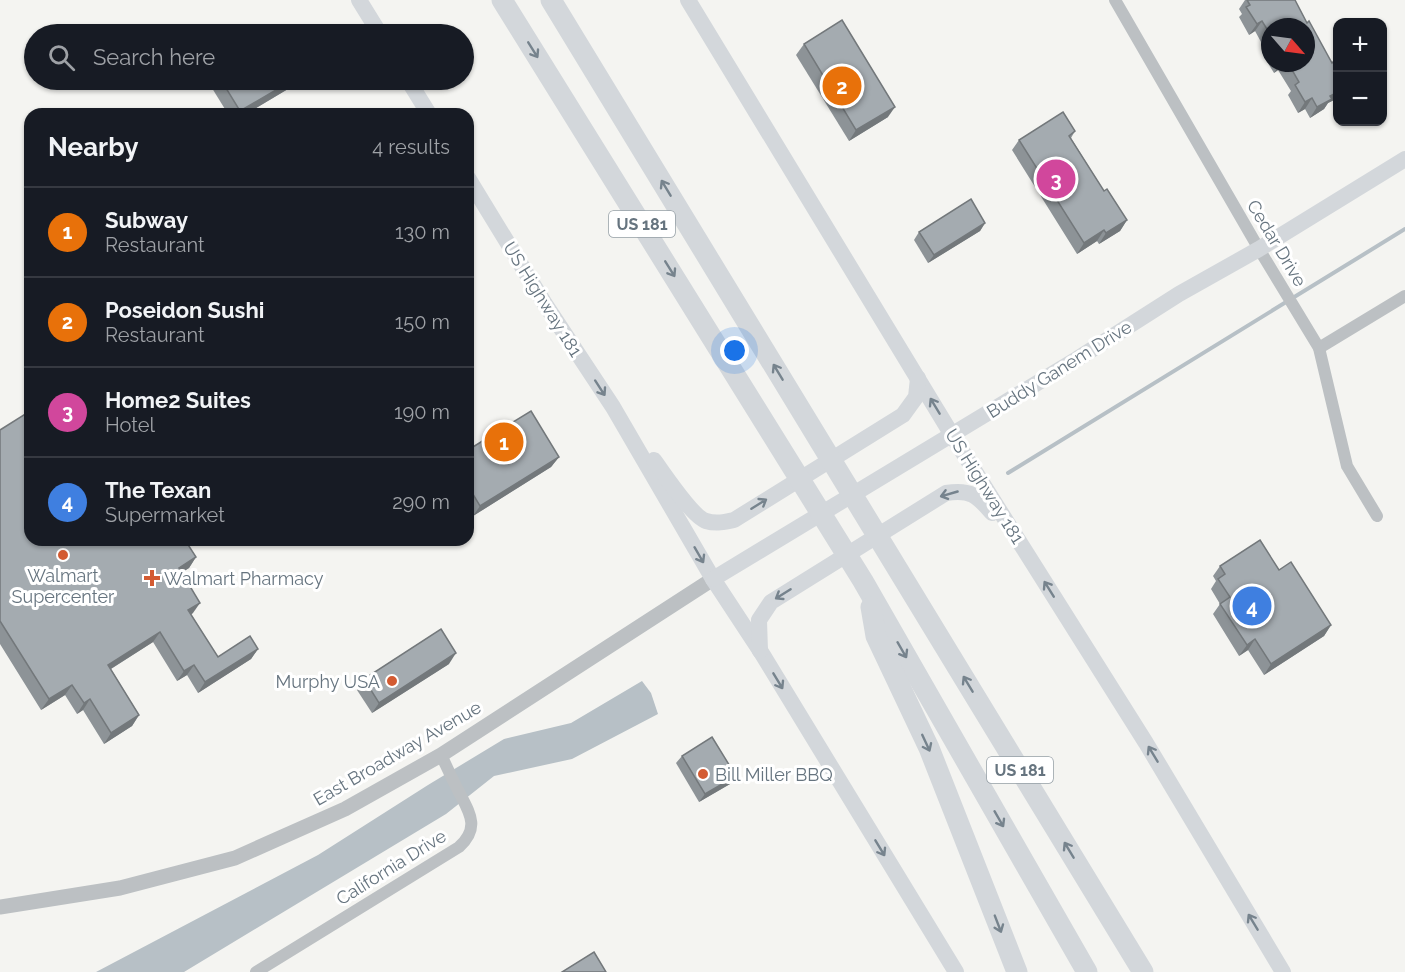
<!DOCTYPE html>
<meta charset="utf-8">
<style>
:root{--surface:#171b24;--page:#20242c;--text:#f1f3f6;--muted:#9ea1a6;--line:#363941;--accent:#d35b32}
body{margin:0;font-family:Raleway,sans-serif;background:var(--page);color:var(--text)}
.controls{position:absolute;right:18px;top:18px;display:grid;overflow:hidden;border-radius:12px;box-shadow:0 2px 4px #0004}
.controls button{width:54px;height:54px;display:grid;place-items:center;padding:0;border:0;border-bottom:2px solid var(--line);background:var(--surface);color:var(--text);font:30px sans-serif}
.compass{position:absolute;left:1261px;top:18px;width:54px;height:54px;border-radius:50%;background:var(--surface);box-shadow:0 2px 4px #0004;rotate:118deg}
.you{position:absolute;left:735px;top:351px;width:21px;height:21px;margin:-15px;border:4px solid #fff;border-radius:50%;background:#1a73e8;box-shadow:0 0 0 9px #1a73e833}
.badge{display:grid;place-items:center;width:39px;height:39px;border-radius:50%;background:var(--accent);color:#fff;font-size:20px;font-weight:700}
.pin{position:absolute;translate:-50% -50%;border:3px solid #fff;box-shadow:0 2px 6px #0006}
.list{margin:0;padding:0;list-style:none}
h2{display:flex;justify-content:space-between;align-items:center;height:78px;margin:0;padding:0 24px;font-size:26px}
h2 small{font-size:20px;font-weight:400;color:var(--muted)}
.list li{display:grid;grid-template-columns:39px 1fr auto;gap:18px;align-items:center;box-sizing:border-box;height:90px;padding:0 24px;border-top:2px solid var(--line)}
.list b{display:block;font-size:22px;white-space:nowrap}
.list p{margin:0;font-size:20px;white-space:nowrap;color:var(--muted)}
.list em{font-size:20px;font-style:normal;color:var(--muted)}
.icon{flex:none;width:33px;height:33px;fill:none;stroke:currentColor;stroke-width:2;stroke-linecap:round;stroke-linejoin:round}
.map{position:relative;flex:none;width:1405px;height:972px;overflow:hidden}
.search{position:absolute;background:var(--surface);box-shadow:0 2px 4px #0004;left:24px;top:24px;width:450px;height:66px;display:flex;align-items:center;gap:15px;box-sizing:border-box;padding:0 21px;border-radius:33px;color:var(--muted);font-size:22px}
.panel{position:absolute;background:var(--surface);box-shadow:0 2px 4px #0004;left:24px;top:108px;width:450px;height:438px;border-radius:18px}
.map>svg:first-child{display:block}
.water{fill:#b7c0c6}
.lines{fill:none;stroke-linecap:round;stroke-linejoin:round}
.stream{stroke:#b7c0c6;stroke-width:4}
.minor{stroke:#bcc0c3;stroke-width:12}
.tertiary{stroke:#bcc0c3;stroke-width:15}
.secondary{stroke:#d3d7db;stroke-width:16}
.motorway{stroke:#d3d7db;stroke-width:21}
.wall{fill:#8d9397;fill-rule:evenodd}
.shaded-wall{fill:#73787b}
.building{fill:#a4abb0;stroke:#73787b;stroke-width:1.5}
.oneway{stroke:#76838d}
.poi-dot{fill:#d35b32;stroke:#fff;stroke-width:2}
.labels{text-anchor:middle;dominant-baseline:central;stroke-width:6;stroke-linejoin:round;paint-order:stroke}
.shield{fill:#fff;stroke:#949ea5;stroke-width:1.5}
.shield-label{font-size:16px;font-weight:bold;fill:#66747f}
.street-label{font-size:18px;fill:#66747f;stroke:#fff}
.poi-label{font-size:18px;fill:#66747f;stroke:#fff;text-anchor:start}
</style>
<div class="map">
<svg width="1405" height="972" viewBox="0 0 1405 972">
<rect width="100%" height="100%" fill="#f4f4f1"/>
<!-- water -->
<path class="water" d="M642,681L651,693L658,714L572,759L494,776L446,814L184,972H96L318,855L428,785L504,739L571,723Z"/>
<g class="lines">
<!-- stream -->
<path class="stream" d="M1008,473L1405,229"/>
<!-- minor -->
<g class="minor">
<path d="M1115,0L1259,249L1319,348L1347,466L1377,516"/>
<path d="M1319,348L1405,296"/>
<path d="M256,972L459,847C481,827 469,812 458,790C452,779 447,767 441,755"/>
</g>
<!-- tertiary -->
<path class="tertiary" d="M0,907L120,888L235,858L345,809L441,755L713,579"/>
<!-- secondary -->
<g class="secondary">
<path d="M359,0L380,34"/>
<path d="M688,0L952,435L1146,743L1283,972"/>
<path d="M408,80L429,114"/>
<path d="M468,178L545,304L613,407L713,579L761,652L956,972"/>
<path d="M654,460C663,473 693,517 706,521C716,524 725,522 734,520L903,415L916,397L918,378"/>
<path d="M713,579L1077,359L1179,294L1259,249L1405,159"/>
<path d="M760,651L759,620L771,602L946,493C970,489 977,495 992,513"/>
</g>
<!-- motorway -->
<g class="motorway">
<path d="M502,0L863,581L1087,972"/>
<path d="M551,0L1143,972"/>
<path d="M871,607L876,636L929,748L1017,972"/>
</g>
</g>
<!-- wall -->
<g class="wall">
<path d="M1245,0H1295L1307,23L1332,63L1338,67V98L1328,103L1324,109L1310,118L1305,109L1298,113L1288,95L1291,91L1278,70L1274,73L1263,55L1266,51L1255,31L1249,35L1239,17L1242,14L1239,9ZM1270,27L1306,63H1270Z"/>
<path d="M804,44L888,117L849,141L796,55Z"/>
<path d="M207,80H303L246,114H228Z"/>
<path d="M1075,131L1071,138L1104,191L1127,220L1120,231L1099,244L1097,241L1077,254L1012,150L1019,140Z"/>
<path d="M985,223L980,231L928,263L914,240L919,232Z"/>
<path d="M0,430L187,543L196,557L189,568L182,572L193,613L191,614L218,657L258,649L251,659L198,693L187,675L177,681L153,642L111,669L139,715L132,726L104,744L83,710L77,714L65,695L41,710L0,644Z"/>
<path d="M468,450L559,457L551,467L473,516L468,508Z"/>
<path d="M1220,566L1279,570L1331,625L1324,636L1264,675L1248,650L1239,656L1213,614L1220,604L1211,589L1216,581L1213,576Z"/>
<path d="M449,664L372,713L357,690L364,679Z"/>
<path d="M682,756L730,784L699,802L676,763Z"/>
</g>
<!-- shaded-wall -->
<g class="shaded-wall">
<path d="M1262,21L1255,31L1249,35L1257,24Z"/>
<path d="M1280,63H1283L1278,70L1274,73Z"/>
<path d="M293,80H303L246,114H238L240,111Z"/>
<path d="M1338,92V98L1328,103L1324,109L1310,118L1317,107L1330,96Z"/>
<path d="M1312,98L1305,109L1298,113L1305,102Z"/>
<path d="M895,107L888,117L849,141L856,130Z"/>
<path d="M1127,220L1120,231L1099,244L1106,233Z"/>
<path d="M985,223L980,231L928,263L934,255Z"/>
<path d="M1104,230L1097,241L1077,254L1084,243Z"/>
<path d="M559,457L551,467L473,516L480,506Z"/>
<path d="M196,557L189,568L172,579L179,568Z"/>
<path d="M200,603L193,613L181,621L188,610Z"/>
<path d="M1331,625L1324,636L1264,675L1271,664Z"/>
<path d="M160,632L153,642L101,675L108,665Z"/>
<path d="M1255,639L1248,650L1239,656L1247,645Z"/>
<path d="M258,649L251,659L198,693L205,682Z"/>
<path d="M456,653L449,664L372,713L379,703Z"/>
<path d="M194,665L187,675L177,681L184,671Z"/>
<path d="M72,685L65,695L41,710L49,699Z"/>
<path d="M90,699L83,710L77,714L84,703Z"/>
<path d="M139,715L132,726L104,744L111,733Z"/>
<path d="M736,776L730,784L699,802L705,794Z"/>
</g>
<!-- building -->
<g class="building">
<path d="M1247,0H1295L1307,23L1309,21L1332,63L1334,61L1338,67V92L1330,96L1332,99L1317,107L1312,98L1305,102L1295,85L1299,82L1288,63H1306V27H1270V34L1262,21L1257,24L1246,7L1250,5Z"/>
<path d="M842,20L895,107L856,130L804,44Z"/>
<path d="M284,26L289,34H270Z"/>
<path d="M221,80H293L240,111Z"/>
<path d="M1063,112L1075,131L1069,136L1104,191L1107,189L1127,220L1106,233L1104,230L1084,243L1019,140Z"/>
<path d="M971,199L985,223L934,255L919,232Z"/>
<path d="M30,411V540H185L196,557L179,568L200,603L188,610L218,657L250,636L258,649L205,682L194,665L184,671L160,632L108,665L139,715L111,733L90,699L84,703L72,685L49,699L0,621V430Z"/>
<path d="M531,411L559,457L480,506L468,486V450Z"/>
<path d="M1260,540L1279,570L1291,562L1331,625L1271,664L1255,639L1247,645L1220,604L1230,597L1218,579L1225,574L1220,566Z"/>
<path d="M441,629L456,653L379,703L364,679Z"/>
<path d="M712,737L736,776L705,794L682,756Z"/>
<path d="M594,952L606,972H562Z"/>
</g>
<!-- one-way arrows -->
<defs><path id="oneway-shaft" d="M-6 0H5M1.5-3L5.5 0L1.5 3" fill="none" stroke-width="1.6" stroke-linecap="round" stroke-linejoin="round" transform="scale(1.5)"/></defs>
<g class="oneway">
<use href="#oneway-shaft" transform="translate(533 50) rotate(58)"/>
<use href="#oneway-shaft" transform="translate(666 188) rotate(-121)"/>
<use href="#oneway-shaft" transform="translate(670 269) rotate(58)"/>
<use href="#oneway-shaft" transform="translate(778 372) rotate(-121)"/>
<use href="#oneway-shaft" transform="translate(600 388) rotate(57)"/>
<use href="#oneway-shaft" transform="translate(935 406) rotate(-121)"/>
<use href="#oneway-shaft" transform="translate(949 494) rotate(164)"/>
<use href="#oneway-shaft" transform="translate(759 504) rotate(-32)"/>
<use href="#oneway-shaft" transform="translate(699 555) rotate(60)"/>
<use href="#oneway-shaft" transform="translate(1049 589) rotate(-122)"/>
<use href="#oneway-shaft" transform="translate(783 594) rotate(148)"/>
<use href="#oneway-shaft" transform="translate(902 650) rotate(60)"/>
<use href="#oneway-shaft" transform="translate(778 681) rotate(59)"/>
<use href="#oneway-shaft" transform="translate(968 684) rotate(-121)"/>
<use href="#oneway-shaft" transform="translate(926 743) rotate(65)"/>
<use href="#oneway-shaft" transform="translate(1153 754) rotate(-121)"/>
<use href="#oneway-shaft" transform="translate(999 819) rotate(60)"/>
<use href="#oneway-shaft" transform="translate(880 848) rotate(59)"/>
<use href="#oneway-shaft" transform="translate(1069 850) rotate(-121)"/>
<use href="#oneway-shaft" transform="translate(1253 922) rotate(-121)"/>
<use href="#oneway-shaft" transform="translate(998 924) rotate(69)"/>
</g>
<!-- markers -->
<g class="poi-dot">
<circle cx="63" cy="555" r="6"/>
<path d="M149 569h6v6h6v6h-6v6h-6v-6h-6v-6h6z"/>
<circle cx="392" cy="681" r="6"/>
<circle cx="703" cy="774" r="6"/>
</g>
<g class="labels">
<!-- shield labels -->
<g class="shield">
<rect x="609" y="211" width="66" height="26" rx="4.5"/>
<rect x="987" y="757" width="66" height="26" rx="4.5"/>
</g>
<g class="shield-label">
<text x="642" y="224">US 181</text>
<text x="1020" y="770">US 181</text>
</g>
<!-- street labels -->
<g class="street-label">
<text transform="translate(1277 243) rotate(59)">Cedar Drive</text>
<text transform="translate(543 299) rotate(58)">US Highway 181</text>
<text transform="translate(1059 369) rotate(-32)">Buddy Ganem Drive</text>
<text transform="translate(985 486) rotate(58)">US Highway 181</text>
<text transform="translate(397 753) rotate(-30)">East Broadway Avenue</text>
<text transform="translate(391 867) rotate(-32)">California Drive</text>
</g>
<!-- poi labels -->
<g class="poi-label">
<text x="63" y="575" text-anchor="middle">Walmart<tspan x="63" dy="21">Supercenter</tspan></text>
<text x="164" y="578">Walmart Pharmacy</text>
<text x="380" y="681" text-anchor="end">Murphy USA</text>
<text x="715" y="774">Bill Miller BBQ</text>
</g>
</g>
</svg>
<div class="controls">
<button>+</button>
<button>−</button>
</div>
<svg class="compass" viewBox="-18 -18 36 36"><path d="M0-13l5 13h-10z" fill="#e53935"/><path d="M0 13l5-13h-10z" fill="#9ea1a6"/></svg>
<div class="you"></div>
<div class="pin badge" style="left:504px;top:442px;background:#e8710a">1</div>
<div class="pin badge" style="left:842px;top:86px;background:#e8710a">2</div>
<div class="pin badge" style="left:1056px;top:179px;background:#d1479c">3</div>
<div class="pin badge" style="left:1252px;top:606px;background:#3f7fe0">4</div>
<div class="search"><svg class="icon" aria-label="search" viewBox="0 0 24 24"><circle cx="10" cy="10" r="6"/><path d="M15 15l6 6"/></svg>Search here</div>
<section class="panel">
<h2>Nearby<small>4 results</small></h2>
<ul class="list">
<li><span class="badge" style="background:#e8710a">1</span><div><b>Subway</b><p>Restaurant</p></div><em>130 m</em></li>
<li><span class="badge" style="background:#e8710a">2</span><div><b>Poseidon Sushi</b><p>Restaurant</p></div><em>150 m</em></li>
<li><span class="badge" style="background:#d1479c">3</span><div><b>Home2 Suites</b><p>Hotel</p></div><em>190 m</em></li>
<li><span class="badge" style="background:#3f7fe0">4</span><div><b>The Texan</b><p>Supermarket</p></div><em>290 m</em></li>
</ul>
</section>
</div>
